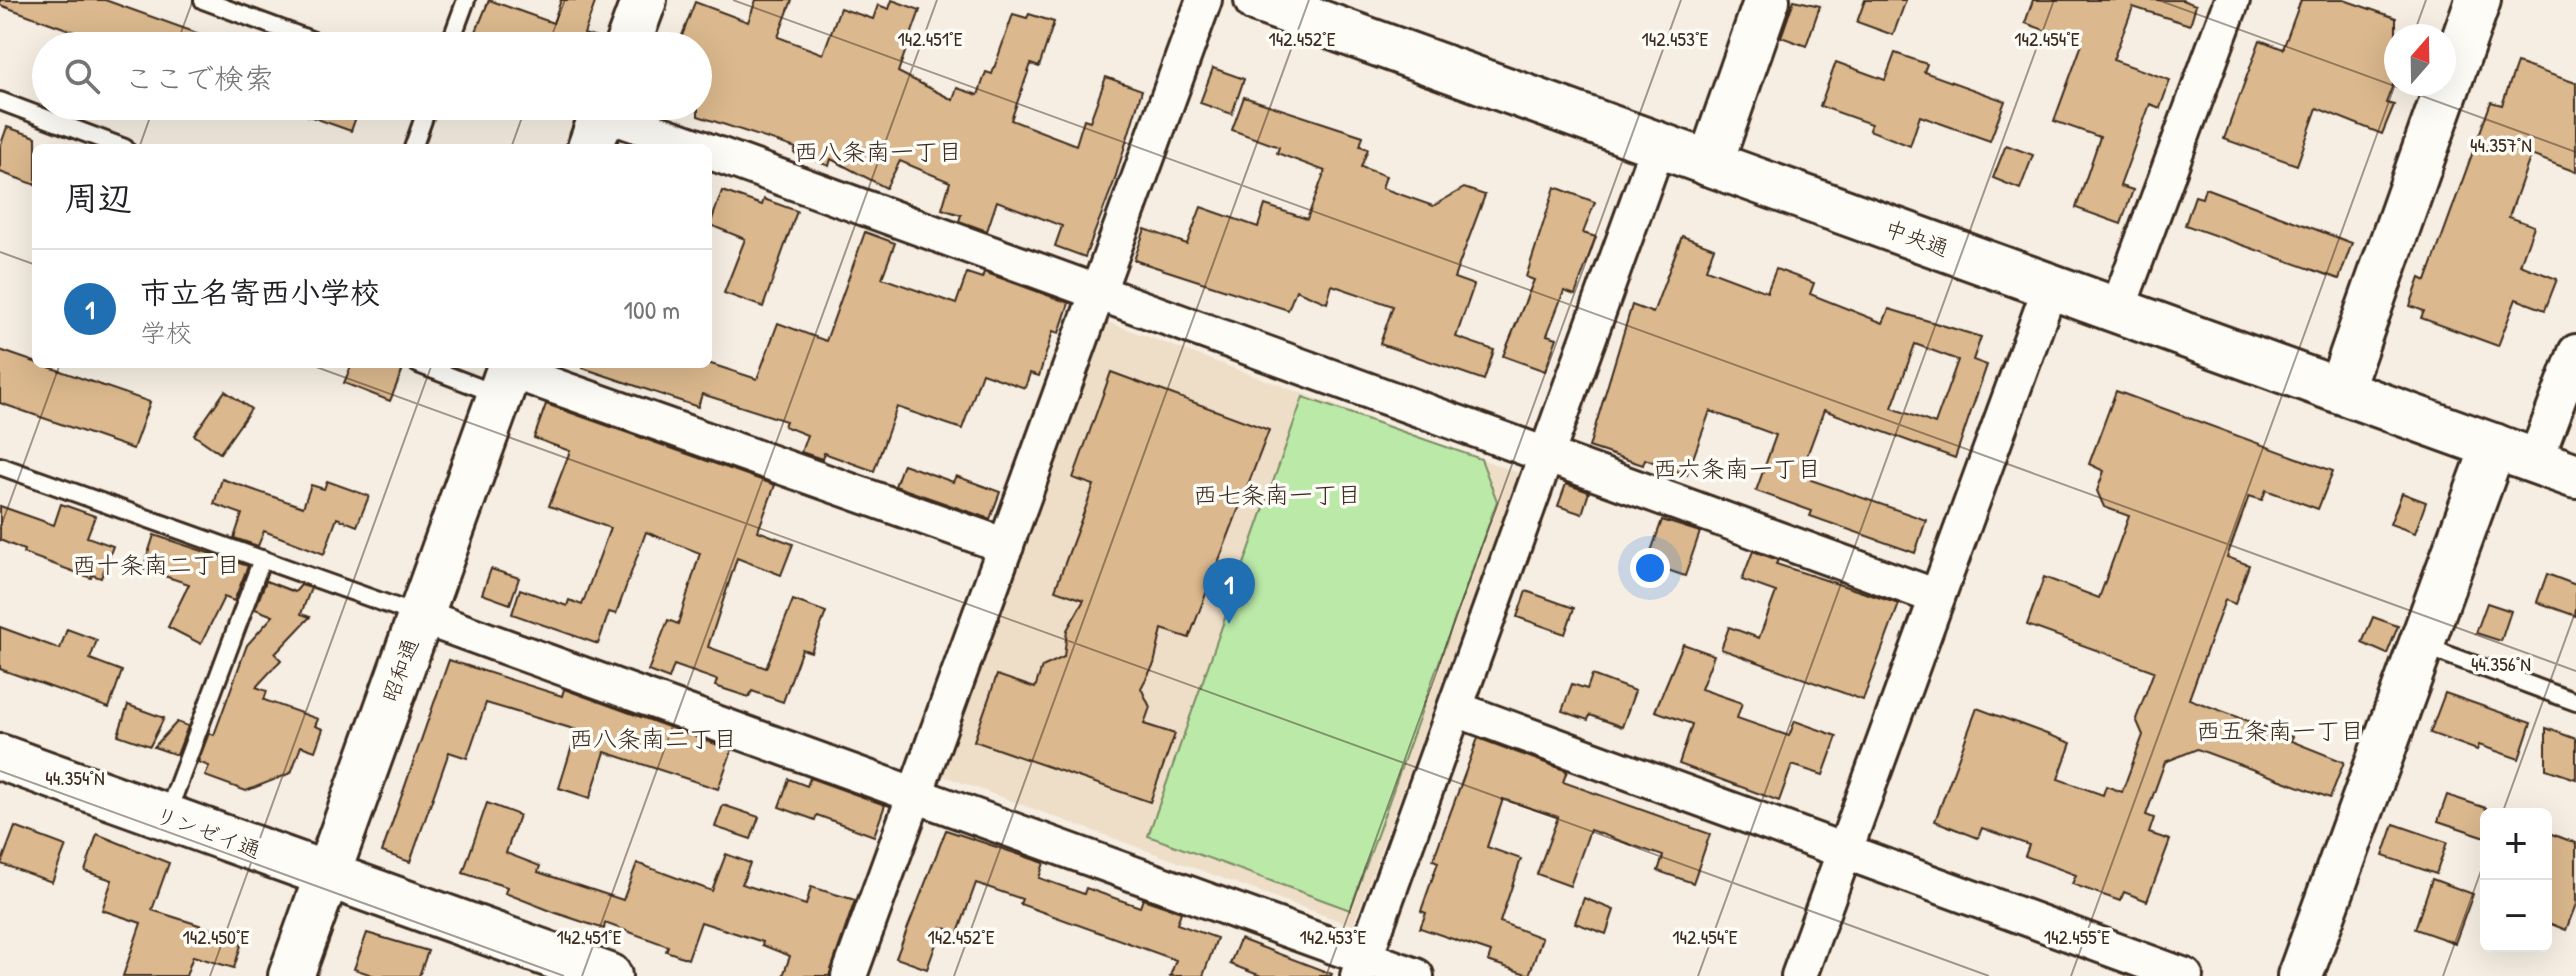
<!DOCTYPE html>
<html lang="ja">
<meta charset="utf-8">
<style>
:root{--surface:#fff;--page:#f2f2f2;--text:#202124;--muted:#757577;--line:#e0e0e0;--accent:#1f6fb2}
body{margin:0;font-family:"Patrick Hand","Klee One",sans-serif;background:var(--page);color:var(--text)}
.controls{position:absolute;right:24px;bottom:24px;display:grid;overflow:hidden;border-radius:12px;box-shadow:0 8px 32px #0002}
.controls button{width:72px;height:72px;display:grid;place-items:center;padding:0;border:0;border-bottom:2px solid var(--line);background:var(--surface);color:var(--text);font:40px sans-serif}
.compass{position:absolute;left:2384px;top:24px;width:72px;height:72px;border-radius:50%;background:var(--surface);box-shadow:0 8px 32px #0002;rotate:20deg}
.you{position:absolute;left:1650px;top:568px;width:28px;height:28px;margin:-20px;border:6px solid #fff;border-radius:50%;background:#1a73e8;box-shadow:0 0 0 12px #1a73e833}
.badge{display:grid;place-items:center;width:52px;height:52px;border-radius:50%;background:var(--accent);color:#fff;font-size:26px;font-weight:700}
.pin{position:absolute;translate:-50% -66px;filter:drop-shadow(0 2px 4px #0008)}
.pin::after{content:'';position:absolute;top:42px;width:28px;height:24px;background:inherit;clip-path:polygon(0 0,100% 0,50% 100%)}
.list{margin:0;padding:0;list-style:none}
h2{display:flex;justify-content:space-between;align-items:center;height:104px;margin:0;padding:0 32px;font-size:34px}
h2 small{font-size:26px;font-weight:400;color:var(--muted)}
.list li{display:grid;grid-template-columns:52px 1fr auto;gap:24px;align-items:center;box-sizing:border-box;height:120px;padding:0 32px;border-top:2px solid var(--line)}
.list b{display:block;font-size:30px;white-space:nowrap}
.list p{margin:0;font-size:26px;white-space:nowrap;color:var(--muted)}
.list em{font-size:26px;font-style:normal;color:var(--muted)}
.icon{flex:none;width:44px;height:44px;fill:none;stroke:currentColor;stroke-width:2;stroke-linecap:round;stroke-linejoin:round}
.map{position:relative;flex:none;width:2576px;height:976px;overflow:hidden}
.search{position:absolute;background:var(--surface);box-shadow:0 8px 32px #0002;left:32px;top:32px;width:680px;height:88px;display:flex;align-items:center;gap:20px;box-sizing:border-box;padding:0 28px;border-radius:44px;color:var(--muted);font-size:30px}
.panel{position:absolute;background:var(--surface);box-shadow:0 8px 32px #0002;left:32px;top:144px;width:680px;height:224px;border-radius:12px}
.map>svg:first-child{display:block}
.built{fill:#eedec8}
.green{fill:#bae9a8;stroke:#7a8a63;stroke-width:2}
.building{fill:#dbb88d;stroke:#3b2a1e;stroke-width:2;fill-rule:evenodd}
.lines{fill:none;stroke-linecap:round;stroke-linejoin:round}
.lane-casing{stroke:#3b2a1e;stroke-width:22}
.street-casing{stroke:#3b2a1e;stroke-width:40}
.secondary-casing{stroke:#3b2a1e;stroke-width:50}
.lane{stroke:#fdfcf7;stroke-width:16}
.street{stroke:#fdfcf7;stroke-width:34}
.secondary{stroke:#fdfcf7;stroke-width:44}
.ticks{fill:none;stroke:#3b2a1e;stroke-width:2;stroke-opacity:0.45}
.labels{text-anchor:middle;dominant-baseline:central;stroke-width:7;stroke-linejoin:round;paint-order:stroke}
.street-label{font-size:22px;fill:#3b2a1e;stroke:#fdfcf7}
.neighbourhood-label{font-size:24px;fill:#3b2a1e;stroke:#fdfcf7}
.ticks-label{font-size:20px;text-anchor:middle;fill:#3b2a1e;stroke:#fdfcf7;stroke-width:7;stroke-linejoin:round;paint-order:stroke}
</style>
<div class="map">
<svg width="2576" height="976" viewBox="0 0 2576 976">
<rect width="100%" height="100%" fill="#f6eee2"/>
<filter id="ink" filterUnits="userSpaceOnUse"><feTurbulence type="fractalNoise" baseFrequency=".0125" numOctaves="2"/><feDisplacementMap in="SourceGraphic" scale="16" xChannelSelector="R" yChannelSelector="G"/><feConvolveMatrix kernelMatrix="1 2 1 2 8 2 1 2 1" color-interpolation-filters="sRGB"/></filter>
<g filter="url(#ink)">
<!-- built -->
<path class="built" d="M1105,321L1519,473L1353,926L938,774Z"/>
<!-- green -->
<path class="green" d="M1303,397L1481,459L1497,501L1350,910L1148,836Z"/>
<!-- building -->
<g class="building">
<path d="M0,0H105L225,43L224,46H114L0,5Z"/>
<path d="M489,0L553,23L561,0H596L584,34L603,40V46H470Z"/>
<path d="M756,0H792L778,37L823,54L840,8L873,19L878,5L889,9L892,0L920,10L898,72L953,100L957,88L978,95L986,72L992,74L1013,14L1027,18L1029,14L1054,22L1039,67L1031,64L1011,120L1076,145L1084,119L1090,121L1106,77L1142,90L1114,182L1085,257L1055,246L1062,226L997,201L987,231L959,221L961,215L942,209L950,182L900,161L886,188L831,159L829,166L794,153L796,148L698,116V46H678L695,2L748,22Z"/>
<path d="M1794,0L1820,6L1806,46L1781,37Z"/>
<path d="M1865,0H1906L1893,35L1857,22Z"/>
<path d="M2033,0H2182L2196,5L2190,25L2133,7L2113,60L2170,80L2160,108L2150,104L2120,186L2133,190L2121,224L2076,208L2100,137L2054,121L2082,44L2025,23Z"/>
<path d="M2301,0H2344L2396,18V77L2386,103L2394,105L2382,134L2317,108L2297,165L2224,139L2260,40L2283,49Z"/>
<path d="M1895,53L1927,64L1924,72L2005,101L1990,141L1920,116L1910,146L1869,130L1871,124L1820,106L1836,62L1885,80Z"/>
<path d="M2517,63L2576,83V172L2531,155L2509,217L2534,226L2520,265L2557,279L2545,310L2516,299L2498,346L2421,318L2424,311L2410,306L2420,278L2426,281L2491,102L2502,105Z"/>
<path d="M1213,68L1244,79L1232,114L1200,103Z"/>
<path d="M1244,97L1363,136L1360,146L1368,149L1361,167L1386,176L1382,188L1433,206L1464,188L1485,195L1454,278L1474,285L1456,337L1494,350L1484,380L1380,344L1393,306L1332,285L1327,303L1296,290L1288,310L1134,260L1145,229L1187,244L1201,207L1258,227L1265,205L1307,219L1325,171L1277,153L1279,147L1232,130Z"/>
<path d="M290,106H360L351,131L289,109Z"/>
<path d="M7,127L36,137V185L0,172V147Z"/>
<path d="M2006,145L2033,155L2020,189L1993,178Z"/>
<path d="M1555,187L1595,202L1583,233L1596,237L1575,295L1564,291L1547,335L1557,338L1545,371L1503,356L1534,280L1526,277Z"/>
<path d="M2205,188L2352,243L2339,279L2185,225L2195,196L2202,198Z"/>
<path d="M722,191L762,205L764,199L797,211L763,307L724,293L745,239L710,225Z"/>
<path d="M865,232L895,243L882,278L956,304L967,273L982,278L984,272L1069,303L1059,333L1053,331L1039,376L1030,373L1025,388L982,373L962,429L897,407L874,471L824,453L822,459L801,452L807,435L784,426L786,421L702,394L698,407L583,368L584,364H711L757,379L778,323L826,341Z"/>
<path d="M1682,236L1714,248L1706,269L1767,292L1776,269L1814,283L1810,294L1883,323L1889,309L1981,337L1973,360L1987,365L1955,458L1824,410L1801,472L1813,476L1811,480L1926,520L1915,553L1810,516L1812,511L1756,491L1776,435L1710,411L1687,475L1645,459L1643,465L1589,447L1632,305L1653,313ZM1915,344L1958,360L1935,424L1892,408Z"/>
<path d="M0,350L150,402L133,449L0,403Z"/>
<path d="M352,364H405L390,401L344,383Z"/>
<path d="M1111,372L1269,430L1189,638L1162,629L1154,664L1141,688L1150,707L1144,724L1175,734L1150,802L974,741L997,675L1035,688L1042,667L1064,657L1067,630L1084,600L1055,590L1094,485L1073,478Z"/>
<path d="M225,391L251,409L220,453L194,435Z"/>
<path d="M2116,391L2333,471L2318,509L2266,490L2262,500L2249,496L2227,557L2249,565L2235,604L2225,600L2189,699L2292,737L2291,741L2344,762L2330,798L2197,749L2165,762L2146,815L2154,818L2149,833L2170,840L2147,901L2124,892L2120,901L2072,884L2076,875L2025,856L2029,845L1982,828L1978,838L1935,821L1977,708L2071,743L2058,779L2103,795L2106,786L2122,792L2143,735L2136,719L2154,671L2027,625L2044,577L2099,598L2129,516L2104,507L2097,491L2104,471L2089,464Z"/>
<path d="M546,404L775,485L758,531L793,544L781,575L737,558L708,647L766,668L793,600L826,612L811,652L802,649L783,702L752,691L749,697L715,686L717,680L674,665L669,679L648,671L668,620L678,624L700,553L646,532L616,614L609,612L598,644L512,614L520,589L567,606L569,600L582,605L610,528L549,506L570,451L534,438Z"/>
<path d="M903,464L953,482L956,476L1000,492L990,519L895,486Z"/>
<path d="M222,479L303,507L311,485L324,489L327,481L369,496L357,526L337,518L324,554L264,531L258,546L234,538L242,514L214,504Z"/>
<path d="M1566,484L1589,492L1582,514L1558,506Z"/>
<path d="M2402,493L2426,502L2415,533L2390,524Z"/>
<path d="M61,504L95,516L87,537L113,546L101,578L92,575L91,578L23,553L24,550L0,540V506L54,525Z"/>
<path d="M1662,520L1700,532L1685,576L1647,563Z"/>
<path d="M154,535L248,566L234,601L224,597L201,644L168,627L189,584L143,569Z"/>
<path d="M1753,551L1778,560L1776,564L1899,604L1863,700L1721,649L1729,627L1759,638L1776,592L1742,580Z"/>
<path d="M491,569L519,578L510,604L482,594Z"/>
<path d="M2547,574L2576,585V616L2537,602Z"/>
<path d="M266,581L295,592L301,585L311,588L301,614L310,617L275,654L281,660L256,687L267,691L264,700L318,719L315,726L323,729L315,751L301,746L291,773L246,791L205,776L209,766L198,762L209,733L214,735L247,645L273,616L255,609Z"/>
<path d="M1526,591L1574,608L1565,634L1517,617Z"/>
<path d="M2487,603L2511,611L2501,641L2476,633Z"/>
<path d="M2373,617L2398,626L2387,654L2362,643Z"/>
<path d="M0,627L60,649L67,629L97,640L90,659L122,671L109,708L0,669Z"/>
<path d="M1683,644L1714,655L1701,689L1742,703L1737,718L1789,736L1795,721L1837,736L1823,775L1792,765L1779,801L1679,764L1692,724L1655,711Z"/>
<path d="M449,660L562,696L564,689L732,750L718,789L605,752L590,798L559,788L577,730L486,703L467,758L449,752L410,862L382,852Z"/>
<path d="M1592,675L1635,691L1622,727L1590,715L1588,720L1562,711L1572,684L1587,689Z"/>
<path d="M2445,693L2531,723L2519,759L2479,745L2477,750L2430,733Z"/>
<path d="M128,705L164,718L150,746L118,735Z"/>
<path d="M177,722L188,726L177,755L154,747Z"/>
<path d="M2546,728L2576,739V779L2546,769Z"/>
<path d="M1478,738L1567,771L1563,782L1710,834L1693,883L1658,871L1663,856L1590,830L1570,886L1537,874L1558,817L1503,799L1487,847L1521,859L1500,922L1542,938L1529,975L1488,961L1491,952L1420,928L1426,913L1421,911L1438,862L1433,860Z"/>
<path d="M810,778L885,805L874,836L817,815L815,820L779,807L789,779L807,786Z"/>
<path d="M2447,795L2486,808V837L2438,821Z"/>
<path d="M487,803L519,815L506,853L540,866L538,872L623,900L637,863L712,891L726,854L750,863L742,884L806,905L811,887L855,900L829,976H783L790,956L762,945L763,942L701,922L688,959L666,951L668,946L605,923L604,929L556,913L505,893L507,887L463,873Z"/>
<path d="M723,805L759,817L751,839L715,827Z"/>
<path d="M2394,824L2447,842L2436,874L2383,856Z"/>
<path d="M15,827L66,846L52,882L1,864Z"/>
<path d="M946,830L1044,863L1039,878L1084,894L1086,888L1140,907L1143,899L1181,912L1177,924L1217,938L1203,976H1170L1176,960L1020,904L1022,899L976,883L958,933L942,927L927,969L896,958Z"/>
<path d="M2546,832L2576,843V904L2566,930L2546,922Z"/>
<path d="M97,834L169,863L152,910L243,939L234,968L193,956L186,976H123L141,923L102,910L112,880L85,871Z"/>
<path d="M2432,879L2473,894L2455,943L2415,929Z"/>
<path d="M1584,898L1614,910L1606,934L1575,923Z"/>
<path d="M367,933L428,951L419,976H375L354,969Z"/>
<path d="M1240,939L1332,974L1331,976H1261L1230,964Z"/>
</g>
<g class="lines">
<!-- lane casing -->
<g class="lane-casing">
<g id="lane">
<path d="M203,0L327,46"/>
<path d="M449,46L466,0"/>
<path d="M0,101L125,148"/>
<path d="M413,148L428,106"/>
<path d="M418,364L499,395"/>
<path d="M0,466L418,615"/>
<path d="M2424,646L2576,702"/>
<path d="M166,817L262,559"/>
</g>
</g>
<!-- street casing -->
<g class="street-casing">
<g id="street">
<path d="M603,113L701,148"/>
<path d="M708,151L1937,597"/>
<path d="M2118,308L2232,0"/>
<path d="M509,370L1006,546"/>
<path d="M2535,461L2576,352"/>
<path d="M420,616L1416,976"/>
<path d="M1456,709L2185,976"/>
<path d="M849,976L1204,0"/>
<path d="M1358,976L1658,146"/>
<path d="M1799,976L2051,285"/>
</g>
</g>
<!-- secondary casing -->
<g class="secondary-casing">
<g id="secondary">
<path d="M1257,0L2576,476"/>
<path d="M627,46L644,0"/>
<path d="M590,148L605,106"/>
<path d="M1710,164L1767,0"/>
<path d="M2340,390L2478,0"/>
<path d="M0,757L609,976"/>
<path d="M291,976L511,364"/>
<path d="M2300,976L2494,446"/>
</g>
</g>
<!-- lane -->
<use href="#lane" class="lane"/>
<!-- street -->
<use href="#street" class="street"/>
<!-- secondary -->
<use href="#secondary" class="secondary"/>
</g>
</g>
<!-- ticks -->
<path class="ticks" d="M733,0L2576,671M2158,0L2576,152M2413,36L2426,0M176,46L193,0M548,46L565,0M139,148L154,106M511,148L526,106M0,252L36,265M308,364L1989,976M0,529L60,364M0,771L564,976M2502,814L2576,610M210,976L432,364M582,976L937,0M954,976L1309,0M1326,976L1681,0M1698,976L2054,0M2071,976L2396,82M2443,976L2486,857"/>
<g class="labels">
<!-- street labels -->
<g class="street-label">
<text transform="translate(1917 238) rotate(20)">中央通</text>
<text transform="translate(400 670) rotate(-70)">昭和通</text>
<text transform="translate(208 832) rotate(20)">リンゼイ通</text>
</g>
<!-- neighbourhood labels -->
<g class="neighbourhood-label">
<text x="878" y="151">西八条南一丁目</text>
<text x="1737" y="468">西六条南一丁目</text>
<text x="1277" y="494">西七条南一丁目</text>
<text x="156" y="564">西十条南二丁目</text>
<text x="2280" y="730">西五条南一丁目</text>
<text x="653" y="738">西八条南二丁目</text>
</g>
</g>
<g class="ticks-label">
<text x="930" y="46">142.451°E</text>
<text x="1302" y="46">142.452°E</text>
<text x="1675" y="46">142.453°E</text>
<text x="2047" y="46">142.454°E</text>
<text x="2501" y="152">44.357°N</text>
<text x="2501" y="671">44.356°N</text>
<text x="75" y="785">44.354°N</text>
<text x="216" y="944">142.450°E</text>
<text x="589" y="944">142.451°E</text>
<text x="961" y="944">142.452°E</text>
<text x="1333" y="944">142.453°E</text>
<text x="1705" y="944">142.454°E</text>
<text x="2077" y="944">142.455°E</text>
</g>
</svg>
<div class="controls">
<button>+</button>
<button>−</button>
</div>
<svg class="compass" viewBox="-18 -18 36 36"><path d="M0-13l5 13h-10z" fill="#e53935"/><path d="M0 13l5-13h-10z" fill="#757577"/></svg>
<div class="you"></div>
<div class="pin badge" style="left:1229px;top:624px">1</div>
<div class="search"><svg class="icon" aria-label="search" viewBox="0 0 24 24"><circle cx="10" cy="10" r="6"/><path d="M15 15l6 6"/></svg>ここで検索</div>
<section class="panel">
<h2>周辺<small></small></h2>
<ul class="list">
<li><span class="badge">1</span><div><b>市立名寄西小学校</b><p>学校</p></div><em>100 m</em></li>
</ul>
</section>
</div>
